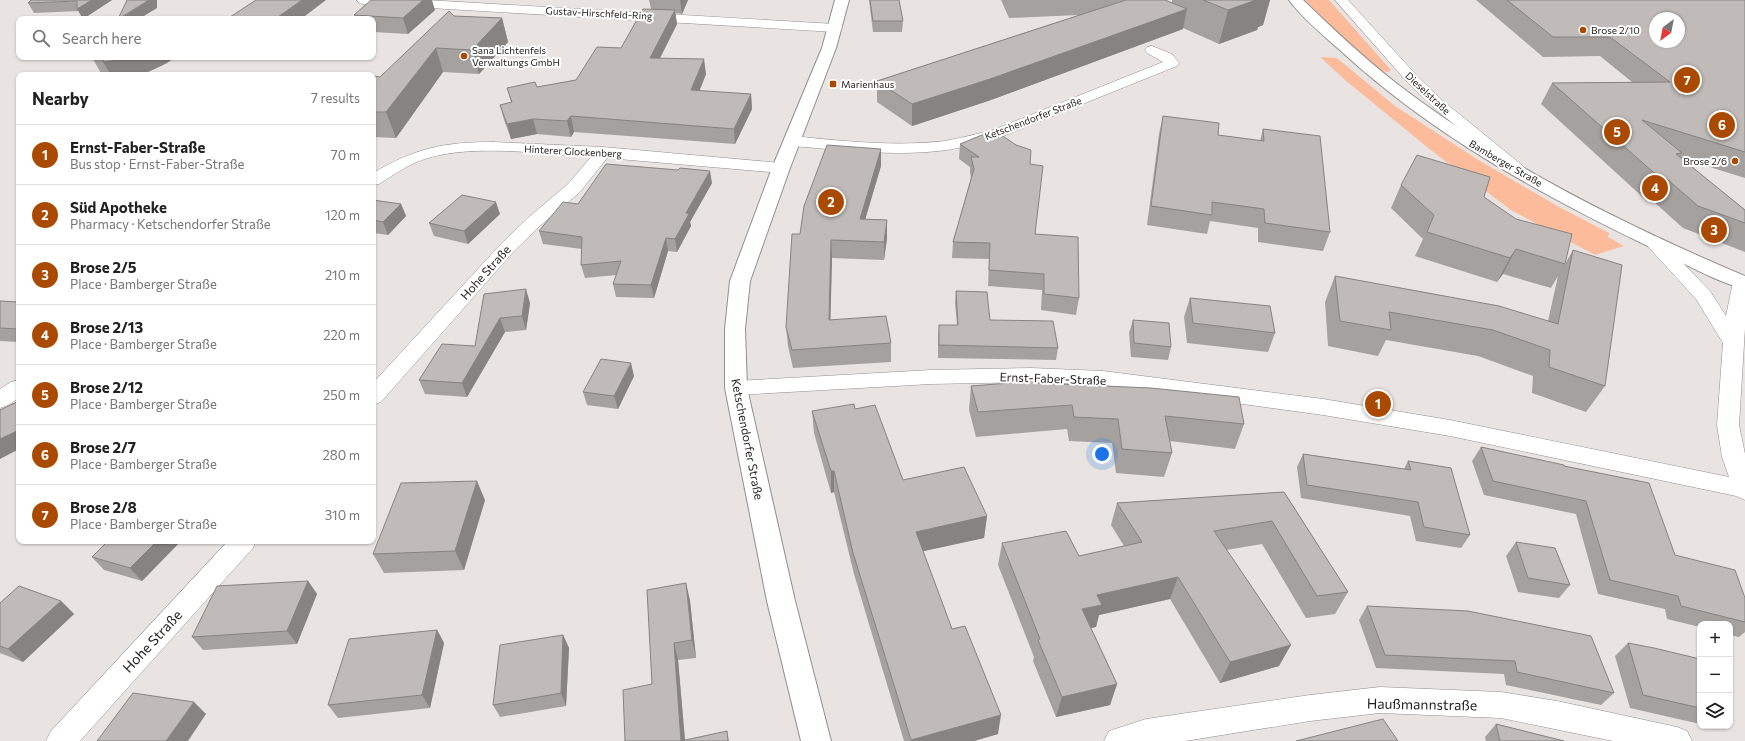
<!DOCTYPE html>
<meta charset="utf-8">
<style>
:root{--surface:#fff;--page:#f2f2f2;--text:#222;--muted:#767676;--line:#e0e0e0;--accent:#aa4a00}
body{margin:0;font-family:Commissioner,sans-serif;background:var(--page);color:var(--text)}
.controls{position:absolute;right:12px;bottom:12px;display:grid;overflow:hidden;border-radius:8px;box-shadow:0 1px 3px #0004}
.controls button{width:36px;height:36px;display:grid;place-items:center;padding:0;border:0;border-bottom:1px solid var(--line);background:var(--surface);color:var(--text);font:20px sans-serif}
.compass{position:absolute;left:1649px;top:12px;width:36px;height:36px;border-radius:50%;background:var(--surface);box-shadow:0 1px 3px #0004;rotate:212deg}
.you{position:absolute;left:1102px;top:454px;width:14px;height:14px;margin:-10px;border:3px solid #fff;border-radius:50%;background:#1a73e8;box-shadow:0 0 0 6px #1a73e833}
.badge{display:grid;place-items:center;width:26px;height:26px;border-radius:50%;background:var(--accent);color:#fff;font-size:13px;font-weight:700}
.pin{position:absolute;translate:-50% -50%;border:2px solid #fff;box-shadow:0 1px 4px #0006}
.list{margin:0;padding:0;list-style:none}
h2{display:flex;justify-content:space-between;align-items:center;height:52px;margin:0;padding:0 16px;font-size:17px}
h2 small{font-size:13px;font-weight:400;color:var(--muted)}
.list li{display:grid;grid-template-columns:26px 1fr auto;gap:12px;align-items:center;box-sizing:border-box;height:60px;padding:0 16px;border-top:1px solid var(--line)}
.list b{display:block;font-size:15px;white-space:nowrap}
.list p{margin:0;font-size:13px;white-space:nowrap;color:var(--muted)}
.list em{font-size:13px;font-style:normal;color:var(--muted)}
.icon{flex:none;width:22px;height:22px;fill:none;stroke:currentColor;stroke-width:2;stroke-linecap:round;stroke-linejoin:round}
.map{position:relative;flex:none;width:1745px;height:741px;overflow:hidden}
.search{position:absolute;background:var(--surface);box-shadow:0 1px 3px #0004;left:16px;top:16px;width:360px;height:44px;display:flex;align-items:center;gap:10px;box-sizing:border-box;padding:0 14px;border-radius:8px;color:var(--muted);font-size:15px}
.panel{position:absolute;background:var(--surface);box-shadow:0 1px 3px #0004;left:16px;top:72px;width:360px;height:472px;border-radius:8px}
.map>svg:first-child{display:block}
.green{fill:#fcbb9a}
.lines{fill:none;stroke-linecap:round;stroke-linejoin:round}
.minor-casing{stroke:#938e8c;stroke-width:1}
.tertiary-casing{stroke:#938e8c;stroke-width:2}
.minor{fill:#fff;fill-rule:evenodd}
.tertiary{fill:#fff;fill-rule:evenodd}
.wall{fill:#a5a19e}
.shaded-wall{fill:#868381}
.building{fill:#c0bbb8;stroke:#868381;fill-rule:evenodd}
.poi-dot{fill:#aa4a00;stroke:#fff;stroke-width:1.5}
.labels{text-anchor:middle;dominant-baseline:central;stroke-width:4;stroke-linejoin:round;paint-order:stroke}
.far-street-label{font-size:10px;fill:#201e1d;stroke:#fff}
.far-poi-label{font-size:10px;fill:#201e1d;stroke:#fff;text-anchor:start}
.street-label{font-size:12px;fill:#201e1d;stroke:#fff}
.near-street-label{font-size:14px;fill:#201e1d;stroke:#fff}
</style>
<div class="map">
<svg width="1745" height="741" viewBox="0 0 1745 741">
<rect width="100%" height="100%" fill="#e9e4e1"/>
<!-- green -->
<g class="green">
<path d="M1305,0H1329L1391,70L1388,72L1379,70L1339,35Z"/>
<path d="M1320,57L1337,58L1395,106L1480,161L1559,207L1609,233L1608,237L1624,246L1595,255L1511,210L1432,151L1345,80Z"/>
</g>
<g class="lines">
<!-- minor casing -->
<g class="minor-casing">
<g id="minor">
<path d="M357,0H426L835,24L840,25L842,28L840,31L835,32L363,4L359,3Z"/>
<path d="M1335,0H1348L1418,77L1442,100L1523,166L1525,169L1523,172L1517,174L1511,172L1432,106L1408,83Z"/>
<path d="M1152,46L1172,54L1179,63L1177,66L1003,136C985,141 966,147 947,150C896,157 843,150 792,146L786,144L784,141L786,138L792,136C843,141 894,147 945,141C961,138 977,134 993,130L1163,62L1147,53L1145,50L1147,47Z"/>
<path d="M493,142L603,147L781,163L787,165L789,168L787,171L781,173L607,158L580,192L541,225L513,252L381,402L373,405V383L501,244L529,217L568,184L591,157C542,154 475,144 428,158C410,163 395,174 379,184L373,185V173C416,148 444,142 493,142Z"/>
<path d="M1652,236L1658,237L1710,291L1726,316L1733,282L1735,278L1745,277V328L1739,425L1745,454V500L1736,496L1450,436L1323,415L1103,385L1031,382L931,384L736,395L728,393L725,388L728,383L736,381L931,370L1031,368L1103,371L1323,399L1450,420L1729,477L1722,457L1717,425L1723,343L1696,299L1643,241L1646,237Z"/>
<path d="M19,380V398L8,405L0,408V389L11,382Z"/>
<path d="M228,541H256L253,548L80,741H46L51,731Z"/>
<path d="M1380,687L1501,692L1557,701L1677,727L1687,731L1692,741H1613L1501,718L1380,713L1310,721L1185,741H1104L1109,731L1146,719L1310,695Z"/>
</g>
</g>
<!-- tertiary casing -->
<g class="tertiary-casing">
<g id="tertiary">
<path d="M835,0H849L836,48L790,168L750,281L745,329L747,388L795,601L831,741H801L767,601L725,388V329L730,281L772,168L822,48Z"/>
<path d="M1289,0H1303C1333,29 1363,57 1396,83C1498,162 1626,226 1745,276V289C1716,282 1682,262 1654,249C1543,196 1432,135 1341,51C1324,36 1302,18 1289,0Z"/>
</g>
</g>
<!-- minor -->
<use href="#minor" class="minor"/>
<!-- tertiary -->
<use href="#tertiary" class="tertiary"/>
</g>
<!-- wall -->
<g class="wall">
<path d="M112,0L83,19L79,11L34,13L28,3Z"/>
<path d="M649,0H688L682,14L675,13L677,24L660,58L706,74L699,91L751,94L752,109L735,144L574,132L571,137L537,134L511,139L504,120L500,105L511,102L507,88L537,87L576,80L621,48L651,9Z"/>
<path d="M869,0H909H899L903,21L902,32H873Z"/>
<path d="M1001,0H1165L1172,3V0H1270L1263,25L1258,27L1257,30L1219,44L1183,28V29L988,101L912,126L877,102V81L1079,15L1009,18Z"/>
<path d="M1476,0H1745V178L1681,158L1745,210V252L1683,228L1653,201H1647L1541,104L1552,83L1632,82L1600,56L1543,57Z"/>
<path d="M435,10L408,34L373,32V19H356L354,15Z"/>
<path d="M454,16L502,18L508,42L479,74L443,72L396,138L373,137V76L380,77Z"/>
<path d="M94,57H175L167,63L148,72L135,75H102L93,59Z"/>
<path d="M235,57H250L249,58Z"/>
<path d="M1163,116L1218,135L1260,141L1263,129L1330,232L1323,251L1258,242V228L1210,221L1207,234L1147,225L1159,134Z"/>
<path d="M960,144L1030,164L1035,234L1079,298L1076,315L1041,310L1042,290L988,286L989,259L952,258L953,242L971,178L970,172V167L959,159Z"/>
<path d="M881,149V166L865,219L887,220V238L884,260L832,258L830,320L891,343V362L793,368L788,346L786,327L800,234Z"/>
<path d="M712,183L690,222L691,226L677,252L668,251L654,298L616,297L613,284L616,275L585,278L581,265L582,249L543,244L539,231L578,204Z"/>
<path d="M1401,185L1484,197L1565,264L1573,250L1605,386L1586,412L1532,393L1533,376L1478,356L1386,340L1378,356L1328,346L1325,302L1335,276L1548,321L1558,276L1551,288L1503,274L1497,282L1415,256L1423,239L1391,208Z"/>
<path d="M373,200L401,204L406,216L388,235L373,233Z"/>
<path d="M500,214L468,244L434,236L429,223Z"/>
<path d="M956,291L990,320L1058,348L1056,360L938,358V337L939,325H957L955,303Z"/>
<path d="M484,294L530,303L526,330L505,332L467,397L425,394L419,380L475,346Z"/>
<path d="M1190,298L1275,333L1268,352L1187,343L1184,317Z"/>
<path d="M0,301L19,302V342L0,341Z"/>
<path d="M1133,320L1171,347L1168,360L1131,357L1129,333Z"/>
<path d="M634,376L618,409L587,405L583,392Z"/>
<path d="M1036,383L1244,424L1235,449L1170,441L1172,453L1164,477L1116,473L1112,443L1069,441L1067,429L976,437L969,410L971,386Z"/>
<path d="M855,409L903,480L987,516L984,538L923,551L952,629L998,734L974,741H904L854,574L834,492L831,493L814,433L812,411Z"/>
<path d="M1481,447L1564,466L1675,555L1745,598V632L1739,637L1730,635V624H1700V627L1667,619L1665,609L1598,594L1576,514L1484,495L1472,461Z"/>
<path d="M1303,454L1404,469L1408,461L1470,535L1461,548L1416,541L1410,516L1301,498L1297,467Z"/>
<path d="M1284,492L1348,592L1335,614L1306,618L1262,544L1226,550L1279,666L1220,683L1170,599L1099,615L1096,627L1091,628L1117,684L1110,705L1056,717L1033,661L1034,657L998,565L1002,543L1079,556L1124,546L1111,525L1117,503Z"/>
<path d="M485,500L464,570L384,573L373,554Z"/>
<path d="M180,542L142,581L104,570L92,557Z"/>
<path d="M1516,542L1570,585L1559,598L1518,592L1506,556Z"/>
<path d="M308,581L317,594L297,644L203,650L192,637Z"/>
<path d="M686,583L690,601L696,658L678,660L685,740L727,731L729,741H625L652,684Z"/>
<path d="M61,601L74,614L23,662L0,653V603Z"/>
<path d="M1367,606L1614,693L1601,705L1506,685L1504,674L1376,668L1359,620Z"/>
<path d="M437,630L444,643L430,708L338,718L328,705Z"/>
<path d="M563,635L569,648L566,706L500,717L493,705Z"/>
<path d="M1628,643L1700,659V724L1630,708L1615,656Z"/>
<path d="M1496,724L1564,741H1486L1485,737Z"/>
<path d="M1707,726H1715L1713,728Z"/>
</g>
<!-- shaded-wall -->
<g class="shaded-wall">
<path d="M92,0H112L83,19L77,9Z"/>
<path d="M149,0H157V8L139,19H119Z"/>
<path d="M302,0H326L301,19H275Z"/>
<path d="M423,0H432L435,10L408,34L403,18Z"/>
<path d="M680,0H688L682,14Z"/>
<path d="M1256,0H1270L1263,25L1258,27L1257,30L1219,44L1228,10Z"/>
<path d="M1187,9L1183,29L988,101L912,126V104Z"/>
<path d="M675,10L677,24L653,72L650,58Z"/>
<path d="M502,18L508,42L479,74L472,50Z"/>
<path d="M436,48L443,72L396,138L386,112Z"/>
<path d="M130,57H175L167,63L148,72L135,75H111L103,62Z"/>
<path d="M704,59L706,74L694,105L691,90Z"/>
<path d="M751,94L752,109L735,144L734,129Z"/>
<path d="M571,116L574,132L571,137L567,121Z"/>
<path d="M533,119L537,134L511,139L507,124Z"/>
<path d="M881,149V166L860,237V219Z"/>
<path d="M710,171L712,183L690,222L691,226L677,252L675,239L686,213Z"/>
<path d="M496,202L500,214L468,244L464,231Z"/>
<path d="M401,204L406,216L388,235L383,222Z"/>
<path d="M887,220V238L884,260V242Z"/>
<path d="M666,238L668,251L654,298L651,285Z"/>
<path d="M831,240L832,258L830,338L829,320Z"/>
<path d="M1516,249L1503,274L1497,282L1510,258Z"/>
<path d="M526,289L530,303L526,330L522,316Z"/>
<path d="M500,318L505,332L467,397L462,383Z"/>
<path d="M631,363L634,376L618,409L614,396Z"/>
<path d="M19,430V449L0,459V439Z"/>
<path d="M831,471H834V492L831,493Z"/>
<path d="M477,481L485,500L464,570L455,551Z"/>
<path d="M987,516L984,538L915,553L916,532Z"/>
<path d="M157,541H179L180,542L142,581L130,568Z"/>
<path d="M1178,577L1170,599L1099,615L1096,627L1077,631L1082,609L1097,595Z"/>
<path d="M308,581L317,594L297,644L287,631Z"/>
<path d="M686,583L690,601L696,658L692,640Z"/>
<path d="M61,601L74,614L23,662L8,649Z"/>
<path d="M437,630L444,643L430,708L422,695Z"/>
<path d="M563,635L569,648L566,706L561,693Z"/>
<path d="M674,643L678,660L685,741H681Z"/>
<path d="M1291,645L1279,666L1220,683L1230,662Z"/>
<path d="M1117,684L1110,705L1056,717L1062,697Z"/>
<path d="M194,702L206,714L188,741H166Z"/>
<path d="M1001,715L998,734L974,741H911V740Z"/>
</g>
<!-- building -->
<g class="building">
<path d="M31,0H92L77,9V1L28,3Z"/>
<path d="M127,0H149L118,19Z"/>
<path d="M256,0H302L275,19H227Z"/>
<path d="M371,0H423L403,18L354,15Z"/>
<path d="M870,0H899L903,21H873Z"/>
<path d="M1126,0H1165L1187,9L990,79L912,104L877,81Z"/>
<path d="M1203,0H1256L1228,10Z"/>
<path d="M1507,0H1745V152L1642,120L1682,153L1676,154L1745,210V223L1698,206L1667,179H1661L1552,83L1670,82L1610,37H1553ZM1655,18H1679V42H1655Z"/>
<path d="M643,9L675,10L650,58L704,59L691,90L751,94L734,129L571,116L567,121L533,119L507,124L500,105L512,102L507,88L535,82L537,87L576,80L597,47L621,48Z"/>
<path d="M449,11L454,16L502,18L472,50L436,48L386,112H373V76L380,77Z"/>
<path d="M94,57H130L119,60L103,62L104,59H93Z"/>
<path d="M1163,116L1219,123L1218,135L1264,141L1263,129L1320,136L1330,232L1265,223L1264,209L1212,202V215L1151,206Z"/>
<path d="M994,130L1016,145L1031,150L1030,164L1043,166L1035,234L1078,237L1079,298L1044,294V274L989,270L990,243L953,242L974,169L971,157H979L960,144Z"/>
<path d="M827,145L881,149L860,219L887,220L884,242L831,240L829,320L886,316L891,343L792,350L786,327L792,234H800L804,206Z"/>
<path d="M1417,155L1490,177L1484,197L1516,219L1572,234L1565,264L1516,249L1510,258L1427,232L1434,215L1401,185Z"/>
<path d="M606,164L678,170L680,168L710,171L686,213L689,214L675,239L666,238L651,285L613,284L621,261L581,265L582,237L539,231L563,202L578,204Z"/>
<path d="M462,195L496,202L464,231L429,223Z"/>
<path d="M373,200L401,204L383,222L373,220Z"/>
<path d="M1573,250L1622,265L1605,386L1549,367L1550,350L1493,330L1389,312L1391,330L1340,321L1335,276L1499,306L1558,324Z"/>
<path d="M526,289L522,316L500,318L462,383L419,380L442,344L475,346L484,294Z"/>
<path d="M956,291L987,292L990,320L1053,321L1058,348L939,345V325H958Z"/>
<path d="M1190,298L1270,306L1275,333L1193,323Z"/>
<path d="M0,301L19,302V329L0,328Z"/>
<path d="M1133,320L1169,323L1171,347L1134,343Z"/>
<path d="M601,359L631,363L614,396L583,392Z"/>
<path d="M1035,381L1036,383L1151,388L1239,397L1244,424L1165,416L1172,453L1122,449L1118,419L1074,417L1072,405L978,412L971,386Z"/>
<path d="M19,401V430L0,439V410Z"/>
<path d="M854,404L855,409L875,405L903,480L964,467L987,516L916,532L952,629L965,626L1001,715L911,740L853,553L834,471H831L812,411Z"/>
<path d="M1481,447L1564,465V466L1649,483L1675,555L1735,570L1745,598V622L1681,606L1678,596L1610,580L1586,501L1493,481Z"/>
<path d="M1303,454L1411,470L1408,461L1451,468L1470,535L1424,527L1418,502L1307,485Z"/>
<path d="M477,481L455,551L373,554L401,483Z"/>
<path d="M1284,492L1348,592L1317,596L1272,521L1214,531L1291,645L1230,662L1178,577L1097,595L1102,605L1082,609L1117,684L1062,697L1038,640L1040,639L1002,543L1066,531L1079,556L1142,542L1117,503Z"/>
<path d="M108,541H157L130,568L92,557Z"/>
<path d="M1516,542L1555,548L1570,585L1528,578Z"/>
<path d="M308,581L287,631L192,637L217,586Z"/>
<path d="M686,583L692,640L674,643L681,741L727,731L728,741H625L623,690L652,684L647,590Z"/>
<path d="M19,586L61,601L8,649L0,646V603Z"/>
<path d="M1367,606L1468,611L1591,636L1614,693L1517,672L1515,661L1385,655Z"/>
<path d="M437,630L422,695L328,705L349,639Z"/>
<path d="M563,635L561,693L493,705L500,645Z"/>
<path d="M1628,643L1654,648L1700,659V708L1643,695Z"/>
<path d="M133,693L194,702L166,741H97Z"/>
<path d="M1383,719L1398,741H1296Z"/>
<path d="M1496,724L1564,741H1500Z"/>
</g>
<!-- markers -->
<g class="poi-dot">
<circle cx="1583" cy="30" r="4"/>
<circle cx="464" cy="56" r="4"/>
<rect x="829" y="80" width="8" height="8" rx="2"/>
<circle cx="1735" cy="161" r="4"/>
</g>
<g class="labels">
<!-- far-street labels -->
<g class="far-street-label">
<text transform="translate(599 13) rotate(3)">Gustav-Hirschfeld-Ring</text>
<text transform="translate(1428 93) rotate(43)">Dieselstraße</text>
<text transform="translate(1033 118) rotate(-21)">Ketschendorfer Straße</text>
<text transform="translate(573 151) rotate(3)">Hinterer Glockenberg</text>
<text transform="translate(1506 163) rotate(30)">Bamberger Straße</text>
</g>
<!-- far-poi labels -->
<g class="far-poi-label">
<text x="1591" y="30">Brose 2/10</text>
<text x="472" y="50">Sana Lichtenfels<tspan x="472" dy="12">Verwaltungs GmbH</tspan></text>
<text x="841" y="84">Marienhaus</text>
<text x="1727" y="161" text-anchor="end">Brose 2/6</text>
</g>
<!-- street labels -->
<g class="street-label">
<text transform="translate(485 272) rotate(-48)">Hohe Straße</text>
<text transform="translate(1053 378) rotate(2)">Ernst-Faber-Straße</text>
<text transform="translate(748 439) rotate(79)">Ketschendorfer Straße</text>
</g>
<!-- near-street labels -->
<g class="near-street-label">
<text transform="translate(152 641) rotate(-47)">Hohe Straße</text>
<text transform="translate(1422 704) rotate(1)">Haußmannstraße</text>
</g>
</g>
</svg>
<div class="controls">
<button>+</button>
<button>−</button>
<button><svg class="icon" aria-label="layers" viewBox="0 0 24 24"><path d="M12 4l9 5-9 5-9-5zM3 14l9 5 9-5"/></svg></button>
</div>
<svg class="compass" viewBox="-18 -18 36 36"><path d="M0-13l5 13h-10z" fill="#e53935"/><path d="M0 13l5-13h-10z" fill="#767676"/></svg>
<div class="you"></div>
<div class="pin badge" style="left:1378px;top:404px">1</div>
<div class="pin badge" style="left:831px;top:202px">2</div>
<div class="pin badge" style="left:1714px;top:230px">3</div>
<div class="pin badge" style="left:1655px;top:188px">4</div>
<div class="pin badge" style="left:1617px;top:132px">5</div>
<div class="pin badge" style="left:1722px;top:125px">6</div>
<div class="pin badge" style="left:1687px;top:80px">7</div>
<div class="search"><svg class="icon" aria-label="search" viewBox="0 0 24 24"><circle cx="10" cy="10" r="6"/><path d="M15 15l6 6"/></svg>Search here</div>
<section class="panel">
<h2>Nearby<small>7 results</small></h2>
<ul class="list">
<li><span class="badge">1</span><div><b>Ernst-Faber-Straße</b><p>Bus stop · Ernst-Faber-Straße</p></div><em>70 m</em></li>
<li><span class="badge">2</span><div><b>Süd Apotheke</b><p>Pharmacy · Ketschendorfer Straße</p></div><em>120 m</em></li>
<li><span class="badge">3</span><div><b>Brose 2/5</b><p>Place · Bamberger Straße</p></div><em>210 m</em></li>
<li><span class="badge">4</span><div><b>Brose 2/13</b><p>Place · Bamberger Straße</p></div><em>220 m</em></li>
<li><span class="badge">5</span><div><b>Brose 2/12</b><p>Place · Bamberger Straße</p></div><em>250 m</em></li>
<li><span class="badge">6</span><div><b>Brose 2/7</b><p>Place · Bamberger Straße</p></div><em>280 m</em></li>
<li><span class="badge">7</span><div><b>Brose 2/8</b><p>Place · Bamberger Straße</p></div><em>310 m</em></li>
</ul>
</section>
</div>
